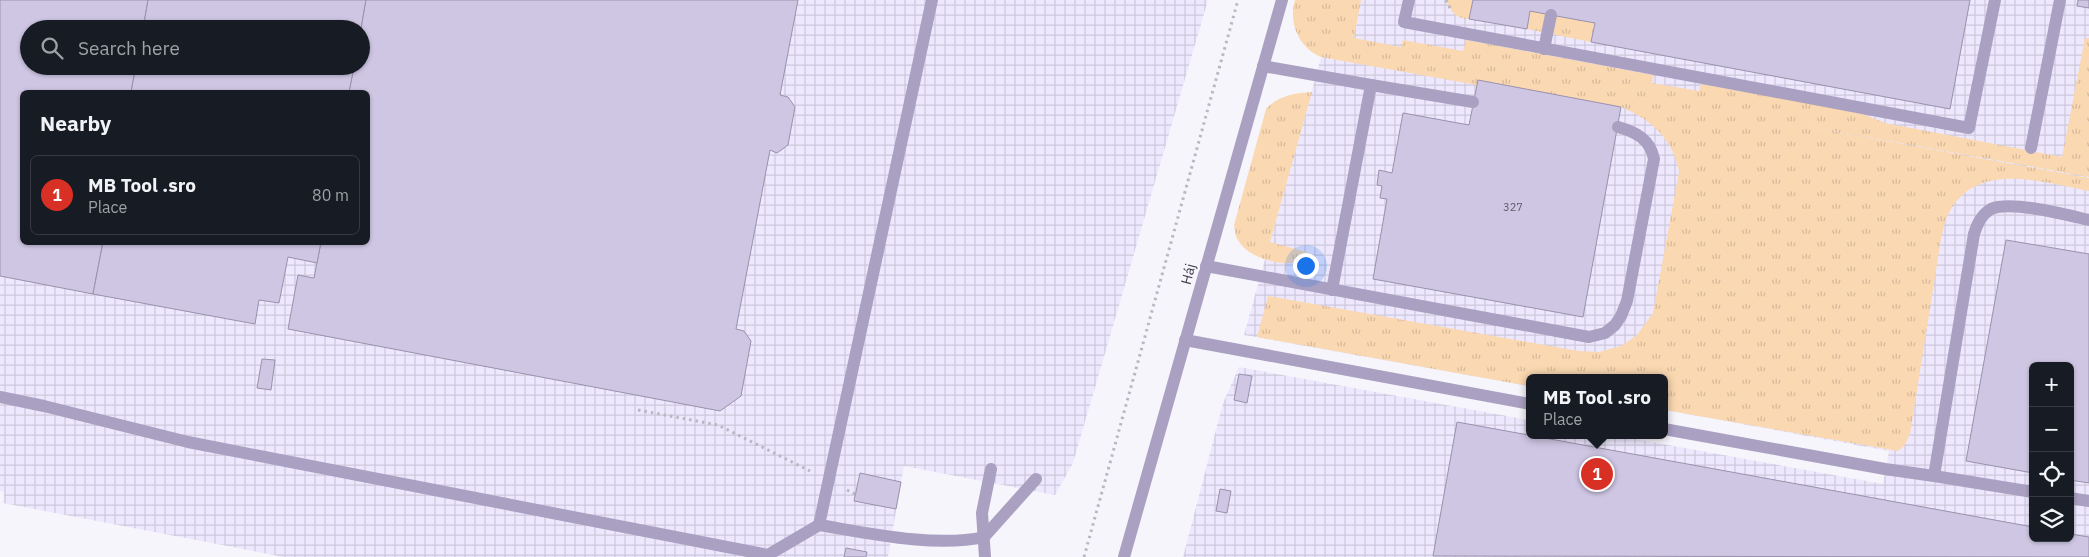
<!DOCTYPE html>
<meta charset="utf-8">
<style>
:root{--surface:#171b24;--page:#20242c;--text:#f1f3f6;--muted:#9ea1a6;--line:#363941;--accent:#d93025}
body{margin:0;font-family:"IBM Plex Sans",sans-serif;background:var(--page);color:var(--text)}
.controls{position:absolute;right:15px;bottom:15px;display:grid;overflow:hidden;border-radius:8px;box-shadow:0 1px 4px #0004}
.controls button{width:45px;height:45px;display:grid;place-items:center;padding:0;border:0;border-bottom:1px solid var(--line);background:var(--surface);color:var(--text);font:25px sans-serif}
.you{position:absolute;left:1305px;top:265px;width:18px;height:18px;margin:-12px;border:4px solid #fff;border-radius:50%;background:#1a73e8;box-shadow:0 0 0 8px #1a73e833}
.badge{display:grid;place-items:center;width:32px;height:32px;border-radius:50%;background:var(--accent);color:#fff;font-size:16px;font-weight:700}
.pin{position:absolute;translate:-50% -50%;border:2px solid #fff;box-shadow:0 1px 5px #0006}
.popup{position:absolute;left:1526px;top:374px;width:142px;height:65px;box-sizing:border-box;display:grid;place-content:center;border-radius:8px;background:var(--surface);filter:drop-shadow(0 1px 4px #0005);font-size:16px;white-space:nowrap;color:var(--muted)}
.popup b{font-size:19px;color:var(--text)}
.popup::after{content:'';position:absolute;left:50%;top:100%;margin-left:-10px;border:10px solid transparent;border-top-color:var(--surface)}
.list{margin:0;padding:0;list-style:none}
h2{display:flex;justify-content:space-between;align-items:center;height:65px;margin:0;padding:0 20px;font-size:21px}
h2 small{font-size:16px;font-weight:400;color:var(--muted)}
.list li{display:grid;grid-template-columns:32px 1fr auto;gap:15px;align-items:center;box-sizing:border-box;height:80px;margin:0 10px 10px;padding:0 10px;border:1px solid var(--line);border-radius:8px}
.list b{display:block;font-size:19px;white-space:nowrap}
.list p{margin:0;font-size:16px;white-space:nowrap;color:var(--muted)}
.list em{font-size:16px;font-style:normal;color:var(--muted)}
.icon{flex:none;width:28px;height:28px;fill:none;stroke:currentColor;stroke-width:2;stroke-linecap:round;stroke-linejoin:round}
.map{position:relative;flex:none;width:2089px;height:557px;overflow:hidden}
.search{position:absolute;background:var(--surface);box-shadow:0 1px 4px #0004;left:20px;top:20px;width:350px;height:55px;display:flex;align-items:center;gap:12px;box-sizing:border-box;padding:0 18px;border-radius:28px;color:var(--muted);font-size:19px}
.panel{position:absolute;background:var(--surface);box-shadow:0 1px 4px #0004;left:20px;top:90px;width:350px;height:155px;border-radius:8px}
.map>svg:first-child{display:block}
.industrial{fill:url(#industrial-grid);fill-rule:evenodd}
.grass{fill:url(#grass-tufts)}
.building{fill:#cec6e3;stroke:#9991ad}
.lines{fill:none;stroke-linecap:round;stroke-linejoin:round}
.path{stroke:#b9b7bf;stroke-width:3;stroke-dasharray:2.5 4;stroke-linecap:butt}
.service{stroke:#aaa0c2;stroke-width:12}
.minor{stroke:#aaa0c2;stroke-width:12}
.labels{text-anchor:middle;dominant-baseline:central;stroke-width:5;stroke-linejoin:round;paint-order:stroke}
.number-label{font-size:11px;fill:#615c6c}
.street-label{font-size:14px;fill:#3d3945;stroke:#f6f5fb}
</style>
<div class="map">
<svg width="2089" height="557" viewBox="0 0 2089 557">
<defs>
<pattern id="industrial-grid" width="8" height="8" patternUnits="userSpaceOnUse" patternTransform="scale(1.25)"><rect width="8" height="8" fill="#eee8fe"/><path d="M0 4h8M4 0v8" fill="none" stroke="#cdc8db"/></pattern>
<pattern id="grass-tufts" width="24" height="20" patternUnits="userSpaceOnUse" patternTransform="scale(1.25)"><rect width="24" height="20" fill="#fad8b1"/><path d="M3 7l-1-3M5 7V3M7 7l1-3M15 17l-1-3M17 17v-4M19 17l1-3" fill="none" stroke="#d7ba9a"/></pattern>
</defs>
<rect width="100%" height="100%" fill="#f6f5fb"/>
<!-- industrial -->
<g class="industrial">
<path d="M0,0H1208L1073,463L1055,495L904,466L888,557H284L3,503L4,492L0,491ZM29,29H361V66H29ZM22,92H368V242H22Z"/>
<path d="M1337,0H2089V557H1183L1223,403L1239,367L1529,420L1530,435H1613L1883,484L1889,451L1665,410L1664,378H1530L1529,386L1244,335ZM2033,366H2070V538H2033Z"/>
</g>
<!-- grass -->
<g class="grass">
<path d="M1295,0H1361L1354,38L1401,47L1403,40L1463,51L1466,40L1653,75L1652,83L1699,91L1701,84L1856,111L1885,123L2062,157L2085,38H2089V177L1750,116L2089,178V191C2042,182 1973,159 1947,217C1944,224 1943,232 1941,239L1910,434L1905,445L1898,451L1665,410L1664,378H1530L1529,386L1257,337L1268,296L1579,351L1599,352L1621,346L1637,335L1653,313L1679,172C1673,139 1652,120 1621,107L1478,80L1477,85L1321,57C1299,48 1288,23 1295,0Z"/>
<path d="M1446,0H1473L1469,19C1455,18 1452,13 1446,0Z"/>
<path d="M1530,11L1595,23L1591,42L1527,29Z"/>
<path d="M1312,92L1270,242L1310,253L1309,258C1290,270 1249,260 1238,240C1235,236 1235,230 1234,225L1266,109C1278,96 1294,93 1312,92Z"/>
</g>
<!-- building -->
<g class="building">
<path d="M0,0H148L143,29H29V66H136L131,92H22V242H103L93,294L0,276Z"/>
<path d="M148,0H366L361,29H143Z"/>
<path d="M366,0H798L780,95L788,97L795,107L788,145L777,153L770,150L736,329L744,331L751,341L741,396L720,411L288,329L298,275L314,278L321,242H368V92H349L354,66H361V29Z"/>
<path d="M1473,0H1970L1950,109L1591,42L1595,23L1551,15L1530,11L1527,29L1469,19Z"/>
<path d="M2078,0H2089V8L2077,6Z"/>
<path d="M136,66H320L353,72L349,92H131Z"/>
<path d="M320,66H354L353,72Z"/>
<path d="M1478,80L1621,107L1583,317L1373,279L1387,199L1380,198L1382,186L1377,185L1379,170L1392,173L1403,113L1469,125Z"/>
<path d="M2006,240L2089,254V483L2070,480V366H2033V473L1966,461Z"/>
<path d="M103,242H321L317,263L288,257L279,303L259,300L255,324L93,294Z"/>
<path d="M262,359L275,360L271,390L257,388Z"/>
<path d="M1239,374L1252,376L1247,403L1234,400Z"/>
<path d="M1457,422L2033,527V538H2070V534L2089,537V557L1433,556Z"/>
<path d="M860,473L901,482L896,509L854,501Z"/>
<path d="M1220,489L1231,491L1227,513L1216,511Z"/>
<path d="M846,548L867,552L866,557H844Z"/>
</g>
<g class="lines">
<!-- path -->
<g class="path">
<path d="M1446,0L1450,8"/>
<path d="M638,410L718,425L810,471"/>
<path d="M847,490L855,494"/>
<path d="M1084,557L1238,0"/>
</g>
<!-- service -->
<g class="service">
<path d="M1409,0L1404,22L1969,128L1995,0"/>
<path d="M1544,49L1551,15"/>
<path d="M1263,66L1371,85"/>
<path d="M2031,148L2060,0"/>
<path d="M1206,266L1589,337L1605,333L1615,325L1621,316L1627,301L1654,159C1650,139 1636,132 1618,127"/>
<path d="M1332,290L1371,85L1473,102"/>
<path d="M1185,340L1530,404"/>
<path d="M0,397L44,406L188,442L768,555L819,525C867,533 936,548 984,537L1036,479"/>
<path d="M1664,429L1885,469L1934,476"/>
<path d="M2033,492L1934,476L1974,234C1977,224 1982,214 1991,209C2011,200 2067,215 2089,220"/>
<path d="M2070,498L2089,501"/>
<path d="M819,525L932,0"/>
<path d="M985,557L982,513L991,469"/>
</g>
<!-- minor -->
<path class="minor" d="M1124,557L1282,0"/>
</g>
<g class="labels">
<!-- number labels -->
<g class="number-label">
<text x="1513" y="207">327</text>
</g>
<!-- street labels -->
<g class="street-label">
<text transform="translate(1188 274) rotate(-75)">Háj</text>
</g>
</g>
</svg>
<div class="controls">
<button>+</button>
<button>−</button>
<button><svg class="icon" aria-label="locate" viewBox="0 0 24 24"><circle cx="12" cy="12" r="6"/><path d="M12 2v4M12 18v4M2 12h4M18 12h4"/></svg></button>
<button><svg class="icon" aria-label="layers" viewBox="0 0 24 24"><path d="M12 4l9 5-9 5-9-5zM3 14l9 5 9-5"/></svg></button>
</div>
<div class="you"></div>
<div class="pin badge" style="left:1597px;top:474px">1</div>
<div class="popup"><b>MB Tool .sro</b>Place</div>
<div class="search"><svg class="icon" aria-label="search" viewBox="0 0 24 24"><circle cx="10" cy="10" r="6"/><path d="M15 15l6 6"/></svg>Search here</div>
<section class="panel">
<h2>Nearby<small></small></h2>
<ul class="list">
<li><span class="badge">1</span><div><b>MB Tool .sro</b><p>Place</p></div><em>80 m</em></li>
</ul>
</section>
</div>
